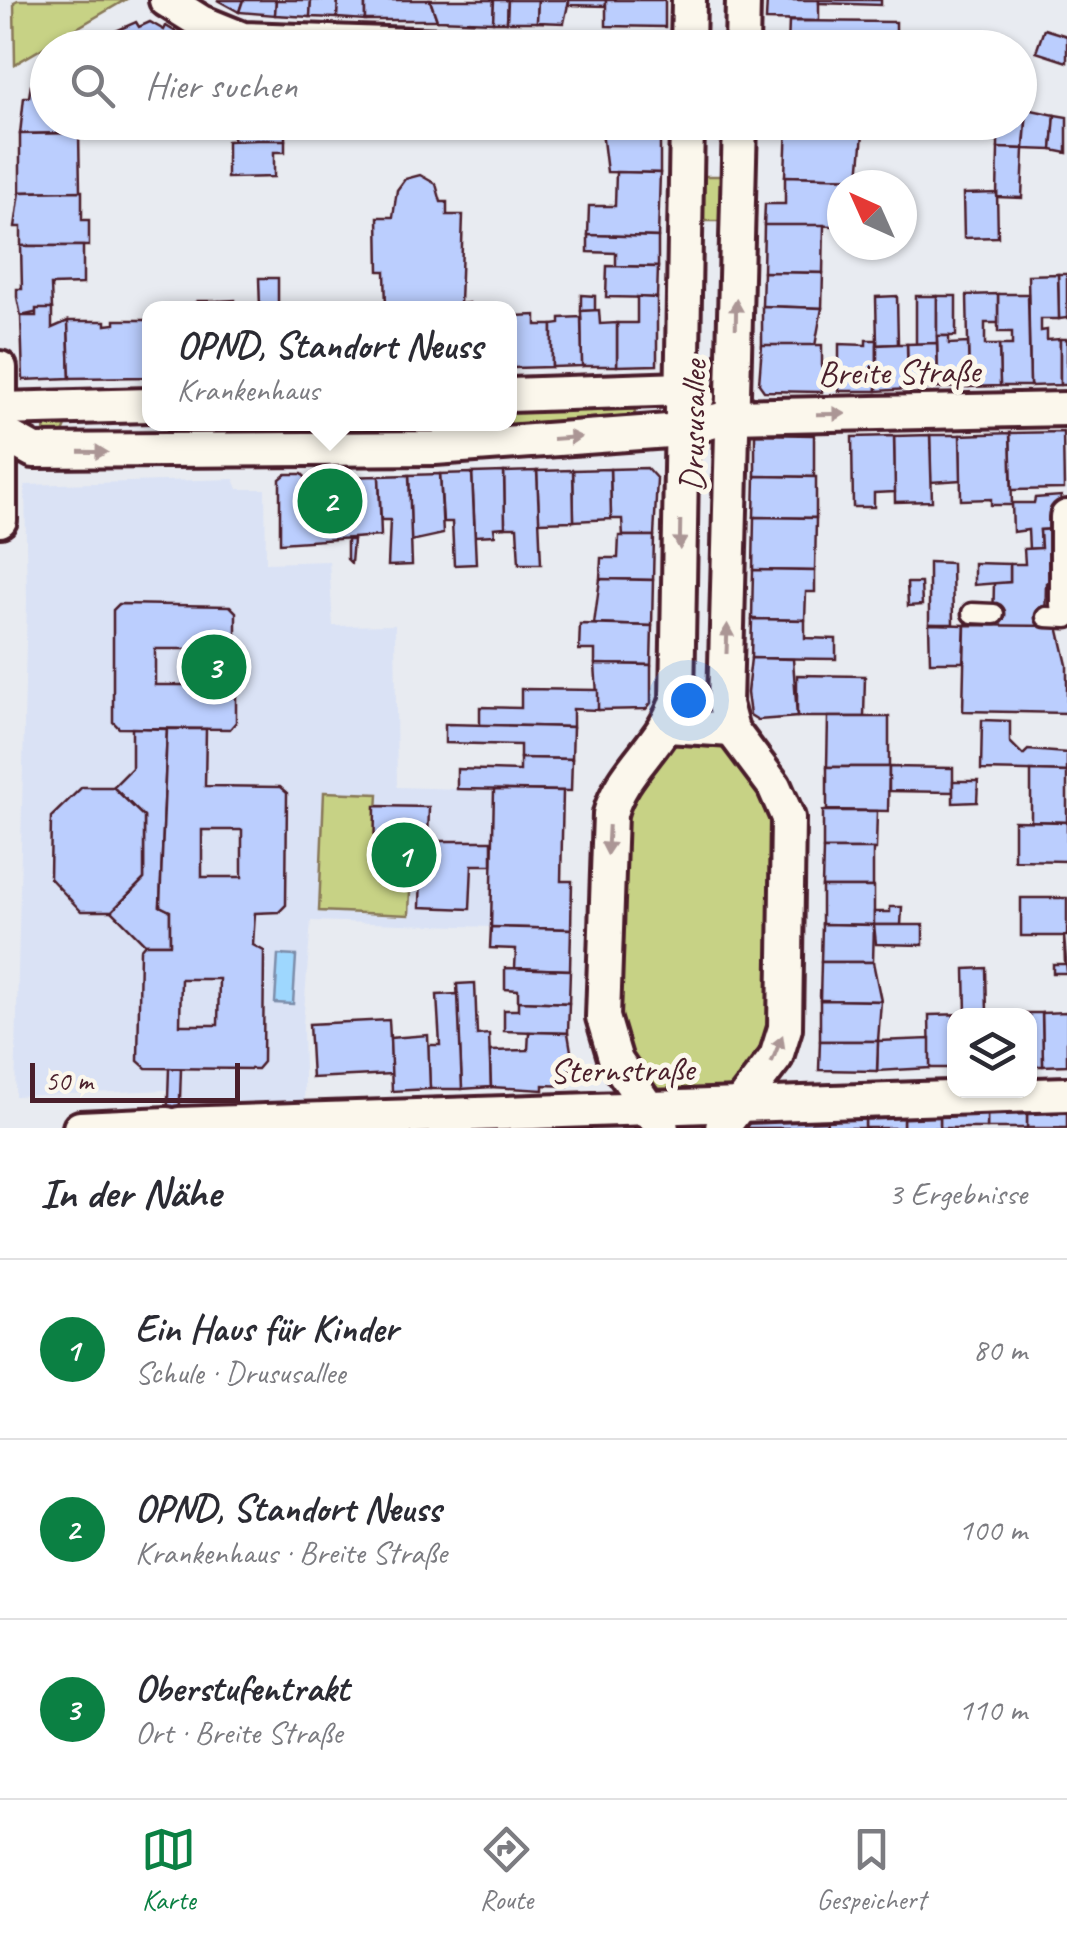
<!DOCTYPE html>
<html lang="de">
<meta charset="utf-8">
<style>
:root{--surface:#fff;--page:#f2f2f3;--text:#2b2b33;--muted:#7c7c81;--line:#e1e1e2;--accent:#0b8043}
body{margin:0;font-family:Caveat,sans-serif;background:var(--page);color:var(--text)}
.controls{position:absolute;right:30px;bottom:30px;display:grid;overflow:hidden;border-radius:20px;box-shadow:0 2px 8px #0004}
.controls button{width:90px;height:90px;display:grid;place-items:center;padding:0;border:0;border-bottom:2px solid var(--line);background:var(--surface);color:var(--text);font:50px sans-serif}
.compass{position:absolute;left:827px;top:170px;width:90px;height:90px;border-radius:50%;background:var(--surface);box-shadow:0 2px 8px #0004;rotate:315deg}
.scale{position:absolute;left:30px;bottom:25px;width:210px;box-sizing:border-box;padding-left:10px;border:5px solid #4a1f2b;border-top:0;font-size:28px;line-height:35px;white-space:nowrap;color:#4a1f2b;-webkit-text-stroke:8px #fbf7ec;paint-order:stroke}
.you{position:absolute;left:688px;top:700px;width:35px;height:35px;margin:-25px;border:8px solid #fff;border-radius:50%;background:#1a73e8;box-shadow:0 0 0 15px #1a73e833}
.badge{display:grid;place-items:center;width:65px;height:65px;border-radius:50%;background:var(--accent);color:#fff;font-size:32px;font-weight:700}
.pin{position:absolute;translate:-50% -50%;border:5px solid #fff;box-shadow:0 2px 10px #0006}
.popup{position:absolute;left:142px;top:301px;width:375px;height:130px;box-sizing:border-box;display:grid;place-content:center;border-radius:20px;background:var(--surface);filter:drop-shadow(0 2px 8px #0005);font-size:32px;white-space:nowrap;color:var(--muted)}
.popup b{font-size:38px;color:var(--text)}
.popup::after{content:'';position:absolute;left:50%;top:100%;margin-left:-20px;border:20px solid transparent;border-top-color:var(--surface)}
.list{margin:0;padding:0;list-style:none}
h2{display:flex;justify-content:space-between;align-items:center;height:130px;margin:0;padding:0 40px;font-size:42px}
h2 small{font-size:32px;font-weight:400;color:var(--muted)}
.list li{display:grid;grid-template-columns:65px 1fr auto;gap:30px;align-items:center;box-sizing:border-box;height:180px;padding:0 40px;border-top:2px solid var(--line)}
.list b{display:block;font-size:38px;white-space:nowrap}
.list p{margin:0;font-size:32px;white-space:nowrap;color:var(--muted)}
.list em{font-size:32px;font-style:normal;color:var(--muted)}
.icon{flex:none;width:55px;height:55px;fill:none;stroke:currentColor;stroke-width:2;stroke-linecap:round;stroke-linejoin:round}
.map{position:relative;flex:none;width:1067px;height:1128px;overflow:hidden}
.search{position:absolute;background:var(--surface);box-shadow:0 2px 8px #0004;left:30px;right:30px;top:30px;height:110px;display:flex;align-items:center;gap:25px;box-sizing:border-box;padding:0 35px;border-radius:55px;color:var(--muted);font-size:38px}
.sheet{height:670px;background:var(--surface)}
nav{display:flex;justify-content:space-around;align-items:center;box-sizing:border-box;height:140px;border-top:2px solid var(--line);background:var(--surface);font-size:28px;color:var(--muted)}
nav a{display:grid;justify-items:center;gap:5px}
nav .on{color:var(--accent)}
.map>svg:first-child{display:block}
.built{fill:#dae2f5}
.green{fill:#c7d285;stroke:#887858;stroke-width:2.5}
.water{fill:#9ed7fe;stroke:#7c8daa;stroke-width:2.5}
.building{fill:#bbcefe;stroke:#4a1f2b;stroke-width:2.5;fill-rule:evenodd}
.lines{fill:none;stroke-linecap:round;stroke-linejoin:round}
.lane-casing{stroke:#4a1f2b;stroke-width:25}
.street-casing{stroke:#4a1f2b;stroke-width:40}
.lane{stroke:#fbf7ec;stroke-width:18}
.street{stroke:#fbf7ec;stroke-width:32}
.oneway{fill:#ab9695}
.labels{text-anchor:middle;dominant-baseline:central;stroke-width:10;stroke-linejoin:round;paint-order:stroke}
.street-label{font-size:35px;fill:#4a1f2b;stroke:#fbf7ec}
</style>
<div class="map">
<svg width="1067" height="1128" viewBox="0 0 1067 1128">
<rect width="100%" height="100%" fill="#e8ebf1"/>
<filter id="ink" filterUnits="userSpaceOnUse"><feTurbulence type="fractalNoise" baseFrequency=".01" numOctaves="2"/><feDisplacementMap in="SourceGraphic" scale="20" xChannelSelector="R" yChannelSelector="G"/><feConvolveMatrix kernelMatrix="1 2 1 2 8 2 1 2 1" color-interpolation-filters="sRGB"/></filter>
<g filter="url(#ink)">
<!-- built -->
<path class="built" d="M234,479L238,489H265L266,563L329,561L333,626L395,625L397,787L494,790L491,927L311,921L303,1025L305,1128H166L167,1090L15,1096L27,600L25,485Z"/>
<!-- green -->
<g class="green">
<path d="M18,0H125L15,64L14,2Z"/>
<rect x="699" y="176" width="29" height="45"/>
<path d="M634,404L635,414L452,437L168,442L44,435L45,417H70L62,435L499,426L510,424V406Z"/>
<path d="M658,744L742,749L771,787L783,1028L734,1099L652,1102L618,1058L611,826Z"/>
<path d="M324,792L378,794L374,866L411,867L409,915L319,911Z"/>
</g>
<!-- water -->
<path class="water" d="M278,955L296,956L293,1004L275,1003Z"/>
<!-- building -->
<g class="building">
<path d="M217,0H243L239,12Z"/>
<path d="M243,0H276L275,15L239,12Z"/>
<path d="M276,0H311L310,17L275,15Z"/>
<path d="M311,0H338L337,18L310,17Z"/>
<path d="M338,0H365V20L337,18Z"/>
<path d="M365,0H430L437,20H365Z"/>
<path d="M430,0H494L493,22L437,20Z"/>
<path d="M494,0H508L507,22H493Z"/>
<path d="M508,0H538L537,22H507Z"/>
<path d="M538,0H569L564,23L537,22Z"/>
<path d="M569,0H606V6L569,5Z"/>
<path d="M606,0H665V27L606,26Z"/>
<path d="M767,0H819V21L766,20Z"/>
<path d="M819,0H881V5L819,3Z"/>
<path d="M789,21L896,22V41L845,40V48H788Z"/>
<path d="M136,22L139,27L150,22L164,30L166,26L184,37L178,48H108L102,37Z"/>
<path d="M1044,29L1067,36V62L1036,52Z"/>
<path d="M101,34L108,48H79Z"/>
<path d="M184,37L204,48H178Z"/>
<path d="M48,70V122H72L70,133L20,134L24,97H29L31,85Z"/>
<path d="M1020,108L1027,109L1024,149L998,148V122H1020Z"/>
<path d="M1027,109L1055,115L1052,150L1024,149Z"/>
<path d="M1055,115L1067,117V153L1052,150Z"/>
<path d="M228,122H285V140L234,141Z"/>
<path d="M787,122H864L859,178L785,176Z"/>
<path d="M601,124H660V173L607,172Z"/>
<path d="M79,133L80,191L20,192V134Z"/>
<path d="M257,140H285V152H274V177L227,178V141Z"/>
<path d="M998,148L1024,149L1022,198L997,197Z"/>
<path d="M616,172L660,173L658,237L588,235L589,206H615Z"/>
<path d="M420,175L436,184L441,202H447V215H463L460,304L469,303V308H386L385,271H379L378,217H393L397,190L405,179Z"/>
<path d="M785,176L857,178L856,185H842L841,226L764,225L765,204H785Z"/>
<path d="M82,191V220H89V246H21V227H15L20,192Z"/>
<path d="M997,193L998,237L964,238L963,194Z"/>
<path d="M764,225H824L823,273L763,272Z"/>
<path d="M588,235L658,237V267L616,266V253L588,252Z"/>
<path d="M21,246H83V284L51,285L52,309L21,316L17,297V289H22Z"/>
<path d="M607,266L658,267L657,298L606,297Z"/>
<path d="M763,272L823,273L822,308L762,306Z"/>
<path d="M1058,274H1067V318L1059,319Z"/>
<path d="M1058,274L1059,319H1041V331L1047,330V340L1060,339V385L1030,386L1028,275Z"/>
<path d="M259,278H278V308H260Z"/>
<path d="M998,294H1028L1030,386H1000L999,345H1012V332H998Z"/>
<path d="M998,294V323H985V345H999L1000,386L969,387L967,295Z"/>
<path d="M581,295L595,296V311H581Z"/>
<path d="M897,296L898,344L877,345L876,297Z"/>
<path d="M916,296H937V343L916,344Z"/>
<rect x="937" y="296" width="19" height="40"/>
<path d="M637,297L657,298V365L617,366V323H637Z"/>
<path d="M235,300V308H219V301Z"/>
<path d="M197,301H219V308H188Z"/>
<path d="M762,306L822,308L815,346L762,345Z"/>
<path d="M36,309H52V328L68,321L70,378L23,380L21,316H36Z"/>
<path d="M599,310L600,324L617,323V366H582L581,311Z"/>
<path d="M536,315V325H552V367L513,368L514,316Z"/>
<path d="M581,317L582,366L552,367V325L560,324V318Z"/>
<path d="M115,320H150V377L70,378L68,321H106V325L115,324Z"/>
<path d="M937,336H949V344L968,343L969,387L938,388Z"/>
<rect x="1060" y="339" width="7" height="46"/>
<path d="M866,340H877V391H839V344L866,345Z"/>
<path d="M937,343L938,388L908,389L907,344Z"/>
<path d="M898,344H907L908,389L877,391V345Z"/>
<path d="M762,345H822V392L764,391L759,384Z"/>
<path d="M1063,432L1064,489L1012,490L1010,433Z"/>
<path d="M1010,433L1012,505H991V499L961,500L960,435Z"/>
<path d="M755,434L814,435V477L755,476Z"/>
<path d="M930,435H960L961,480L931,482Z"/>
<path d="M930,435L932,501L895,502L894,436Z"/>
<path d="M894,436L895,492L874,493V507H853L852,437Z"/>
<path d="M647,468L657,479L654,536H623L622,519H611L610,469Z"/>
<path d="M610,469L611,519L574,521L573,470Z"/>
<path d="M573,470L574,521L539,522L537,471Z"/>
<path d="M537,471L541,564H519L517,527H505L504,472Z"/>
<path d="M504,472L505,527L494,528L495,535L475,536L472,473Z"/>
<path d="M472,473L476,564L454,565L452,522H443L440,474Z"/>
<path d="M302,474L306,478L379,476L381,536L280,543V479L286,474Z"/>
<path d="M440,474L443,534L411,541L409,475Z"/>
<path d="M409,475L412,565L388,566L390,520H381L379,476Z"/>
<path d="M755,476L816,477V518L754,517Z"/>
<path d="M1061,496L1058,529L1040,530L1041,548L1029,549L1028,530L1013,532L1012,503H1034L1035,498Z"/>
<path d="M754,517L816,518L815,571L753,570Z"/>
<path d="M1058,529V583H1046L1045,627L993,626L994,582H1010V564H1025L1024,549L1041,548L1040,530Z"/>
<path d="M619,536H654L653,580L600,579L601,558H618Z"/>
<path d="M347,540H353L351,563L347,559Z"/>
<path d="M929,562L952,563L953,624H929Z"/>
<path d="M974,563L1010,564V582L974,585Z"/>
<path d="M753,570L815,571V592H806L805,620L752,619Z"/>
<path d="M600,579L653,580L652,626L594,624Z"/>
<path d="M907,583H921L922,605L908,606Z"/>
<path d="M119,604L230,606L236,612V722L230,729L119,728L113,722V610ZM155,649H193V685H155Z"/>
<path d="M752,619L805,620V638L836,639V659L751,658Z"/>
<path d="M580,624L652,626L651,665L595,664V650H579Z"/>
<path d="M929,624L965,625L963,662H930Z"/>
<path d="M965,625L1058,626L1067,665V713L963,711Z"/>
<path d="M751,658L793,659L797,717L758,720L750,715L747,693Z"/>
<path d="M595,664L651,665V703L646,709L598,710Z"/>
<path d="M797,675L865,676L864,717H797Z"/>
<path d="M521,689L598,690V710L573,709V727L480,725V707L521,708Z"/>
<path d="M828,717H889V767H827Z"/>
<path d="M982,720L1010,721V742L1023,755L1028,750L1067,753V772L981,770Z"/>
<path d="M445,724L573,727L572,759L520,758V745L445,743Z"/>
<path d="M132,728L167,729L160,906L170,911V944H145L112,911L144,879V817L113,787L132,768Z"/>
<path d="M167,729H206L205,786L280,787L287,793L286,905L279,912L255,913L253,945L264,951L263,1062L257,1069L146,1068L138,1061L140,950L145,944H170V911L160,906ZM202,830H242V877H202ZM181,979H219L218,1025H180Z"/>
<path d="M520,758L572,759L571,791L457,789V769L520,771Z"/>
<path d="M827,767H889L888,811L827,810Z"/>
<path d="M889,767L953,768V792L889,791Z"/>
<path d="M1031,771L1067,772V822L1031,821Z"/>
<path d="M953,781H978L977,802L953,803Z"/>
<path d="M82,787H113L144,817V879L112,911H81L50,878L51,817Z"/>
<path d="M494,790L563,791L561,881H572L571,929L491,927Z"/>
<path d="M375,806L429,807L428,841H492V865H472L470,909L420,907L421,867H374Z"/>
<path d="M823,811H877L876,849H823Z"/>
<path d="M1014,821L1067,822V861L1014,860Z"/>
<path d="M823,849H873V887H822Z"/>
<path d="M822,887H874V925L822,924Z"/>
<rect x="1021" y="898" width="46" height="38"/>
<path d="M890,907H902L901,925H874V912H890Z"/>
<path d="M822,924L874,925L873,962H821Z"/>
<path d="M874,925H923V945L876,944Z"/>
<path d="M491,927L571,929L570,970L515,968L516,949L490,948Z"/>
<path d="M1064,936L1067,973H1053V964H1065Z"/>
<path d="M821,962H873L881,1001L820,1000Z"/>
<path d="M505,968L570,970L569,1003L518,1001V990L505,989Z"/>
<path d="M986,968L987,1014H966L965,969Z"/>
<path d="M475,983L477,1035L489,1034L491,1087L462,1089L457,984Z"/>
<path d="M458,994L462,1089H430L428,1045H440L437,995Z"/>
<path d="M820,1000L881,1001L878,1041H820Z"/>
<path d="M518,1001L569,1003L568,1033L504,1031V1010H518Z"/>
<path d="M1067,1012V1065L1043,1066L1042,1013Z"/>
<path d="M1006,1013H1042L1043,1066H1030V1016Z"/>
<path d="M966,1014L954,1016V1068H930L929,1015Z"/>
<path d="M389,1020L392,1074L312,1078L309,1024Z"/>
<path d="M529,1032L568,1033L574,1069H569L568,1086L543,1085V1090L491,1087L490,1051L528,1050Z"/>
<path d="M428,1035L430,1089L392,1091L390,1038Z"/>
<path d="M930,1039V1068L877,1071L878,1041Z"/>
<path d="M820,1041H878L877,1071L819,1070Z"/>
<path d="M169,1068L181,1069L179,1128H167Z"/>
<path d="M1067,1108V1128H1027V1109Z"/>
<path d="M1027,1109V1128H987V1110Z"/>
<path d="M987,1110V1128H940V1111Z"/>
<path d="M940,1111V1128H903V1112Z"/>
<path d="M903,1112V1128H865V1113Z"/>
<path d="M865,1113V1128H827L826,1114Z"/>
<path d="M741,1114H826L827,1128H741Z"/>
<path d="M630,1125L634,1128H578V1127Z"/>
</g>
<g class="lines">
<!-- lane casing -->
<g class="lane-casing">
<g id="lane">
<path d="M972,613L994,614"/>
<path d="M1046,617L1067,618"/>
</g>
</g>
<!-- street casing -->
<g class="street-casing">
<g id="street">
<path d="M166,0L201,22L243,39L500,48"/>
<path d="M688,48L689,0"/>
<path d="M742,48L743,0"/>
<path d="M0,368V520"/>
<path d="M510,395L683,389L698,397"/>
<path d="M1,409L150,405"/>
<path d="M0,432L34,451L435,448L682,430L733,416L1067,409"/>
<path d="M1067,517V604"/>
<path d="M667,726L732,730"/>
<path d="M179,1124L1067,1094"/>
<path d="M80,1128L167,1124"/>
<path d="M662,1128L616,1061L603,1017L610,814C622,769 664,744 677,700L687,122"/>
<path d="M722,1128L776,1057L785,1028L788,818L774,786L732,730L725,704L740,122"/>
</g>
</g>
<!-- lane -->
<use href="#lane" class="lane"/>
<!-- street -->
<use href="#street" class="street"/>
</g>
<!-- one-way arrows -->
<defs><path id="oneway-solid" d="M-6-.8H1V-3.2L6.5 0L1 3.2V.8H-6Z" transform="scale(2.5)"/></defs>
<g class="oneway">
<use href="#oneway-solid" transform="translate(736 314) rotate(-89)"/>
<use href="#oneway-solid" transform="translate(831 414) rotate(-1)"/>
<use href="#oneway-solid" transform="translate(567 438) rotate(-4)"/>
<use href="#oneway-solid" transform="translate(93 452) rotate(1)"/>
<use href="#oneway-solid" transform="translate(680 535) rotate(91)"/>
<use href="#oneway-solid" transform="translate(727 639) rotate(-88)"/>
<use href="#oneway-solid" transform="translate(608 840) rotate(93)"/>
<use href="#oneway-solid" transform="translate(777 1049) rotate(-68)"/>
</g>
</g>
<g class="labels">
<!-- street labels -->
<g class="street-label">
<text transform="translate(899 372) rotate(-1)">Breite Straße</text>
<text transform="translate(693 426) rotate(-89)">Drususallee</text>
<text transform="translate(622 1070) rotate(-1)">Sternstraße</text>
</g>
</g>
</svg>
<div class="controls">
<button><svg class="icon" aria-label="layers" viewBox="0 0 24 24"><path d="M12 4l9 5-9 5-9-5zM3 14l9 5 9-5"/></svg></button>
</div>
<svg class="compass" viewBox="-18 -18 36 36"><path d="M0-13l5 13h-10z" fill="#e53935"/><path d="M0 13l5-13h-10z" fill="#7c7c81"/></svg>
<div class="scale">50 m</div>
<div class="you"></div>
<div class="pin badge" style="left:404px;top:855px">1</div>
<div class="pin badge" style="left:330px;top:501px">2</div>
<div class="popup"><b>OPND, Standort Neuss</b>Krankenhaus</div>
<div class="pin badge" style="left:214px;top:667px">3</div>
<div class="search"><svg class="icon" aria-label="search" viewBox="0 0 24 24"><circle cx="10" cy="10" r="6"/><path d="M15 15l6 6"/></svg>Hier suchen</div>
</div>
<section class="sheet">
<h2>In der Nähe<small>3 Ergebnisse</small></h2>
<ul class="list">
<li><span class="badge">1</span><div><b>Ein Haus für Kinder</b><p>Schule · Drususallee</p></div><em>80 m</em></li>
<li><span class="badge">2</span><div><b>OPND, Standort Neuss</b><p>Krankenhaus · Breite Straße</p></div><em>100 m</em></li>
<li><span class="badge">3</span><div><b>Oberstufentrakt</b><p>Ort · Breite Straße</p></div><em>110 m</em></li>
</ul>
</section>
<nav>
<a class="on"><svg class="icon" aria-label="map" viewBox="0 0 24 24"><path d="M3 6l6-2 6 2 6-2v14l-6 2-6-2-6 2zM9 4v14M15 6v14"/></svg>Karte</a>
<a><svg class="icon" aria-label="directions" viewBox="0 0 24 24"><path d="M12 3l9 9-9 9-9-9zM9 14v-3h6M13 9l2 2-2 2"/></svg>Route</a>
<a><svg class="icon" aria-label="saved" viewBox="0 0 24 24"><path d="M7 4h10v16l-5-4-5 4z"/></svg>Gespeichert</a>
</nav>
